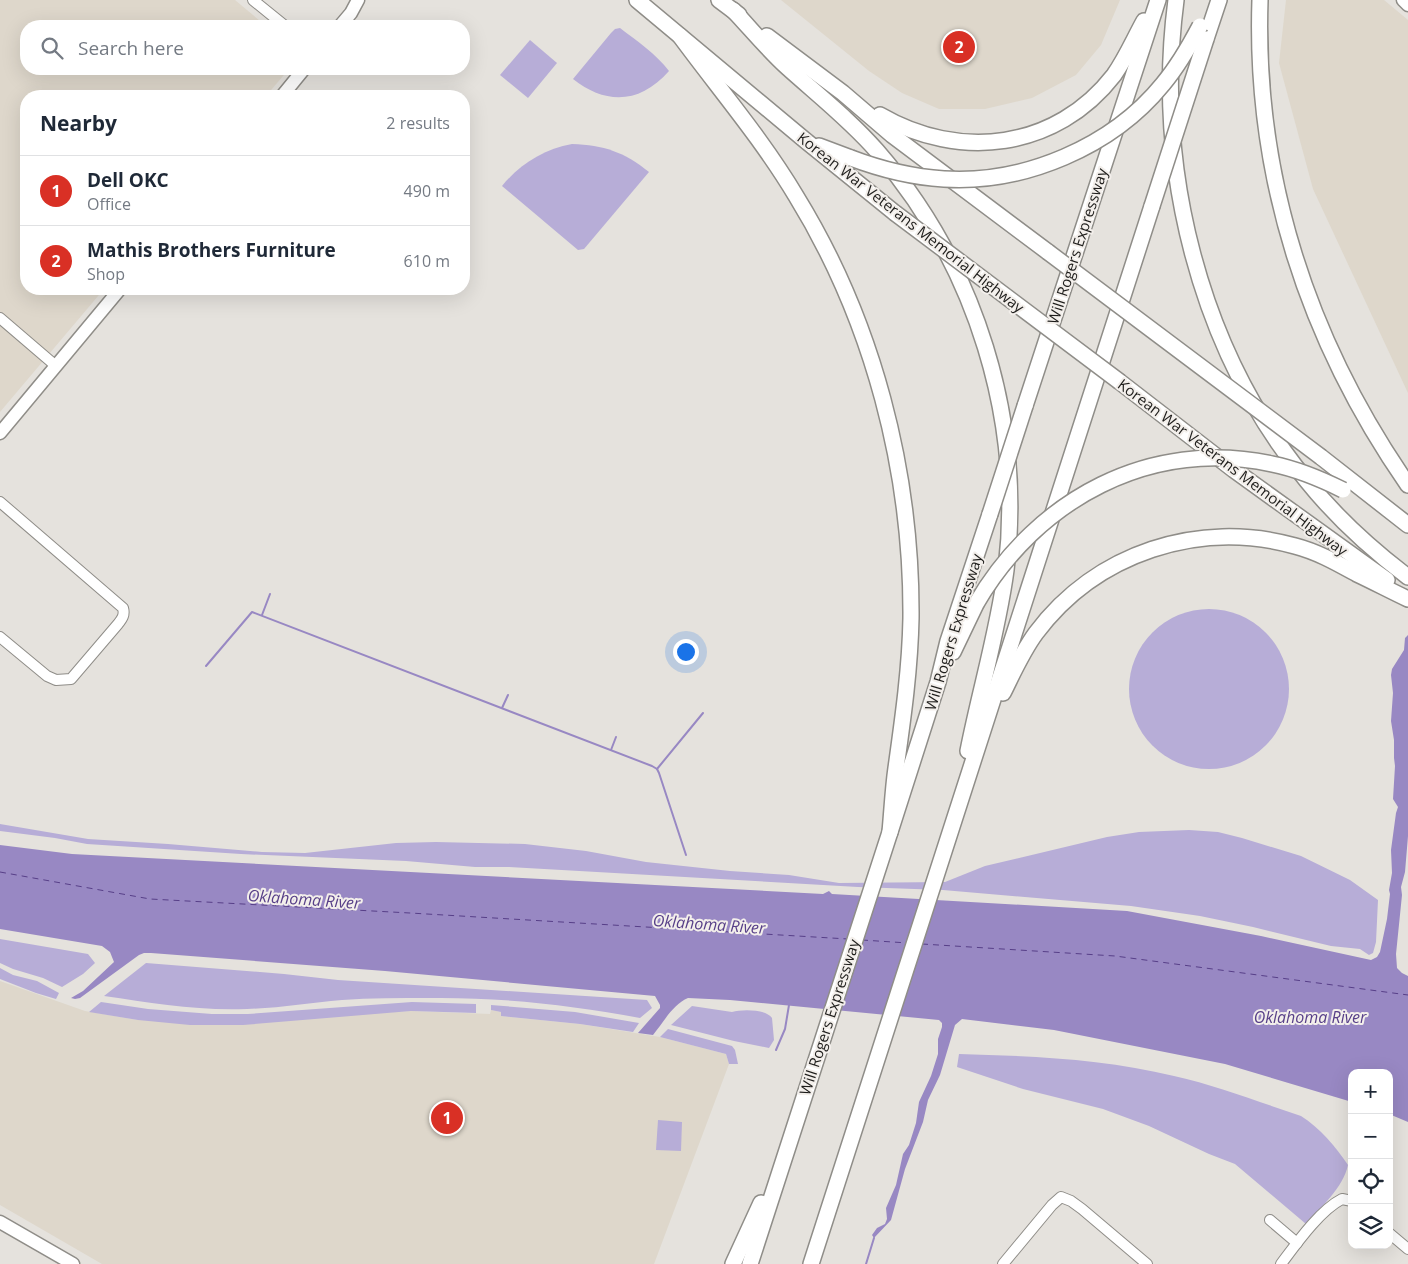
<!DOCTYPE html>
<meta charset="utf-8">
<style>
:root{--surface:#fff;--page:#f2f2f3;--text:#1f2937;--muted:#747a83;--line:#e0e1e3;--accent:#d93025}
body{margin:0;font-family:"Open Sans",sans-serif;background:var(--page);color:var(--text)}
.controls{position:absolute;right:15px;bottom:15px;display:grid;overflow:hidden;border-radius:10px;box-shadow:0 5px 20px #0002}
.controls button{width:45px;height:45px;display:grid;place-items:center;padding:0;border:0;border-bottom:1px solid var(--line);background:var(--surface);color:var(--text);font:25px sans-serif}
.you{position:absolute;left:685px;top:651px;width:18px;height:18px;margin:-12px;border:4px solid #fff;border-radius:50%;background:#1a73e8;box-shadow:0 0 0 8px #1a73e833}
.badge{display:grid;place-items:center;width:32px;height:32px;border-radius:50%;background:var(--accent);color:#fff;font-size:16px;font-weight:700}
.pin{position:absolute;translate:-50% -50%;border:2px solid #fff;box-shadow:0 1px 5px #0006}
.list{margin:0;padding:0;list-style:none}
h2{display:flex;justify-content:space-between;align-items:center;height:65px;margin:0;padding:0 20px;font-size:21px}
h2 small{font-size:16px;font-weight:400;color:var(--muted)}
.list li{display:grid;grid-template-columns:32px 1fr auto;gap:15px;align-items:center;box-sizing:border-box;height:70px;padding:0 20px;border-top:1px solid var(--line)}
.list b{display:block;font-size:19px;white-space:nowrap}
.list p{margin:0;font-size:16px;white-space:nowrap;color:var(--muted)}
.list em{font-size:16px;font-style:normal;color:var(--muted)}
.icon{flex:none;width:28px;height:28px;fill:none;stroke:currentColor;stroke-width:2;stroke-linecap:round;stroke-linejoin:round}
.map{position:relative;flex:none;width:1408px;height:1264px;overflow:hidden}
.search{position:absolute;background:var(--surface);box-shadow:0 5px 20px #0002;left:20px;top:20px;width:450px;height:55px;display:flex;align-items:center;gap:12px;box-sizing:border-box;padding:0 18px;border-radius:20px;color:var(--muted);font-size:19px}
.panel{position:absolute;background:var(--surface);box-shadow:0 5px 20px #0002;left:20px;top:90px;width:450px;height:205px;border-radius:20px}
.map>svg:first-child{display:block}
.built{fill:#ded7cb}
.green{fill:#b7add7}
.water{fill:#9888c3}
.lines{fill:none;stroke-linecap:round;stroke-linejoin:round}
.stream{stroke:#9888c3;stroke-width:2}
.ferry{stroke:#573f88;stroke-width:1;stroke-dasharray:6 5;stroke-linecap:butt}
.minor-casing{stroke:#8f8d88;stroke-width:12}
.major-casing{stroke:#8f8d88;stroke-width:15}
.highway-casing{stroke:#8f8d88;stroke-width:18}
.minor{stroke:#fff;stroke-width:10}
.major{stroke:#fff;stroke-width:12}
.highway{stroke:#fff;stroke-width:15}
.highway-bridge-casing{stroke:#8f8d88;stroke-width:18;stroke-linecap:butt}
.highway-bridge{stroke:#fff;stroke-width:15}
.labels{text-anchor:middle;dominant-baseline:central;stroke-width:4;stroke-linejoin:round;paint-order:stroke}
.street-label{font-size:15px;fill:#1e1d1b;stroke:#f3efeb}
.water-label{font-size:16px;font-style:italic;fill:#573f88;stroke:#f3efeb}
</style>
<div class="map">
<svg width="1408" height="1264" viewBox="0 0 1408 1264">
<rect width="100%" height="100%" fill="#e5e2dd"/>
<!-- built -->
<g class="built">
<path d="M0,0H235L266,26H26V69H289L266,96H26V289H104L0,412Z"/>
<path d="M781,0H1120L1101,45L1076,75L1032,98L985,109H939L902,93L869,71Z"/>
<path d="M1286,0H1384L1408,20V393L1313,189L1279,63Z"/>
<path d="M0,981L85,1011L138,1020L359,1014L411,1011L490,1014L491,1010L501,1012V1016L580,1024L660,1037L726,1054L729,1064L654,1264H102L0,1205Z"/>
</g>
<!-- green -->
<g class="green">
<path d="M620,28C637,41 656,54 669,71C640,104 606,105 573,79L611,33L615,29Z"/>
<path d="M530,40L557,63L528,98L500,75Z"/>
<path d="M572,144C604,145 624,152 649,172L584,249L578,250L502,186C520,164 544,149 572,144Z"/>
<circle cx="1209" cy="689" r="80"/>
<path d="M0,824L88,839L168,844L262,852L305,853L396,843L436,842L525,844L586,851L646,862L730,871L789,875L839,883L945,882L985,866L1107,837L1139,832L1189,830L1218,832L1242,838L1301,856L1350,880L1378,900L1376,942L1373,953L1369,955L1360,949L1331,946L1253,927L1200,916L1131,906L943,890L858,887L509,867H475L406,861L241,854L87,844L55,838L0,831Z"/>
<path d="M0,939L88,954L95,963L83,974L62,987L43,978L13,969L0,963Z"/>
<path d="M146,963L284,974L338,980L647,1000L652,1008L640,1018C570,1005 499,997 429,998C400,998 370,998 342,1000C310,1003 279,1008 247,1009C198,1011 152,1003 104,996Z"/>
<path d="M0,968L13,975L37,981L59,993L56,999L36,993L0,979Z"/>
<path d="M101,1002L148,1009L212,1014H248L412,1002L476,1004V1013L411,1011L243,1025H190L138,1020L89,1012Z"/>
<path d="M491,1005L575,1012L639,1023L633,1032L580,1024L501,1016V1012L491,1010Z"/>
<path d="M692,1006L732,1012C742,1009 766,1009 772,1018L774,1040L769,1048L734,1041L671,1025Z"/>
<path d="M668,1029L732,1046L735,1050L738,1064H729L726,1054L660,1037Z"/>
<path d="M959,1054C1032,1056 1104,1059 1174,1076C1218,1086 1259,1102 1301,1116C1320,1128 1336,1147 1348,1165C1343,1188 1321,1207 1306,1224L1235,1164L1209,1154L1149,1126L1103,1109L1023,1089L957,1067Z"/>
<path d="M658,1120L682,1122L681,1151L656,1150Z"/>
</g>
<!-- water -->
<path class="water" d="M1408,635V836L1405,872L1401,887L1402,895L1396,954L1397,968L1402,973L1408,976V1122L1389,1114V1073H1352V1102L1225,1064L1054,1030L962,1019L955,1025L940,1075L928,1100L923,1122L905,1169L891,1220L874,1238L872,1235L877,1228L885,1224L887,1219L886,1208L896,1185L903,1154L909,1145L916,1123L919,1102L931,1076L938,1054V1039L942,1027V1023L939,1020L730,1000L688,998C673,1004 663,1023 653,1035L638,1033L660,1008V1005L655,996L385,971L151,953H144L139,955L80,998L75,999L71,998L83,991L114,962L110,952L102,946L0,929V845L72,854L823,894L829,891L832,894L1127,911L1261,936L1371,960L1377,957L1380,952L1387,919L1390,894L1389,890L1392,873L1391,850L1396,813L1398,807L1393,799L1395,766L1394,758V740L1391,721L1393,693L1391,675L1392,669L1404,650L1405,638Z"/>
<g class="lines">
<!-- stream -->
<g class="stream">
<path d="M262,615L270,594"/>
<path d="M206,666L252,612L652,766L657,769L659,773L686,855"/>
<path d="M502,708L508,695"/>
<path d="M611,750L616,737"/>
<path d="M657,769L703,713"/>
<path d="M776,1050L785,1029L789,1005"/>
<path d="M866,1264L874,1238"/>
</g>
<!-- ferry -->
<g class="ferry">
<path d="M0,872L150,899L410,913L848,939"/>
<path d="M862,940L908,943"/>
<path d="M922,944L1115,956L1408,995"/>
</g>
<!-- minor casing -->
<g class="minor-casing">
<g id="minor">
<path d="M253,0L285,26"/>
<path d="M0,318L56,366"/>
<path d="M0,502L123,608C125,615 122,619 118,624L71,679L56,680L47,676L0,637"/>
<path d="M1270,1220L1297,1243"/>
<path d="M1389,1233L1408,1249"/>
<path d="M1003,1264L1052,1205L1061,1197L1071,1201L1082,1209L1147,1264"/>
<path d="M1281,1264C1296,1244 1320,1210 1342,1199L1352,1201"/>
</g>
</g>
<!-- major casing -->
<g class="major-casing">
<g id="major">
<path d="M1403,0L1408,5"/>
<path d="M340,26L351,13L358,0"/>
<path d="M282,96L304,69"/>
<path d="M0,433L120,289"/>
<path d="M0,1222L73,1264"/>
</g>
</g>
<!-- highway casing -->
<g class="highway-casing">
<g id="highway">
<path d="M637,0L806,141L895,213"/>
<path d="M719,0L739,15"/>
<path d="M1176,0C1154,167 1199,350 1307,481C1336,517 1371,549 1408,577"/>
<path d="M1260,0C1254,176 1308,341 1408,485"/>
<path d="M733,10C751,29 768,50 788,68C818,95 850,120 877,151C976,265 1024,420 1006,570C998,631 980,690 968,751"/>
<path d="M680,36C719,89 762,139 796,196C873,321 912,471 911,618C910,669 903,718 896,768C893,789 892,811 890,832"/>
<path d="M767,36L843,93L892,135L1048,252"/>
<path d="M1206,39L1219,0"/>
<path d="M880,115C959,161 1056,150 1114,75C1126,58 1134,39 1144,21"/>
<path d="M819,146L851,158"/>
<path d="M1120,382L1234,470L1387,580"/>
<path d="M1025,406L1158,0"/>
<path d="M1321,457L1408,525"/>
<path d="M953,652L976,604"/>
<path d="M1003,693C1013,673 1022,652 1036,633C1096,553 1199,519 1295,546C1318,552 1337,563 1357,574C1374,582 1391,591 1408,599"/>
<path d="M733,1264L761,1203"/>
<path d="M750,1264L890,832L938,682L948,641L990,514"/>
<path d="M811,1264L1152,206"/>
</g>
</g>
<!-- minor -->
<use href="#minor" class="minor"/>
<!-- major -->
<use href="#major" class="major"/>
<!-- highway -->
<use href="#highway" class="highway"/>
<!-- highway-bridge casing -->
<g class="highway-bridge-casing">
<g id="highway-bridge">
<path d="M851,158C880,169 912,177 944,179C1024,184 1112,147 1163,84C1178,66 1189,47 1200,26"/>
<path d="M1152,206L1206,39"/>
<path d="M895,213L1120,382"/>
<path d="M1048,252L1321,457"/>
<path d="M990,514L1025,406"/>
<path d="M976,604C1037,499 1150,438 1272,464C1297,469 1321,479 1343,490"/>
</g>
</g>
<!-- highway-bridge -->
<use href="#highway-bridge" class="highway-bridge"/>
</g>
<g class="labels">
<!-- street labels -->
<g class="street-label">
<text transform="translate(911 222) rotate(38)">Korean War Veterans Memorial Highway</text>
<text transform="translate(1077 246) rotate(-72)">Will Rogers Expressway</text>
<text transform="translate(1233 467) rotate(37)">Korean War Veterans Memorial Highway</text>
<text transform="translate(953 632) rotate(-73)">Will Rogers Expressway</text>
<text transform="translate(829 1017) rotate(-72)">Will Rogers Expressway</text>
</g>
<!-- water labels -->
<g class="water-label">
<text transform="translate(304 899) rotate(4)">Oklahoma River</text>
<text transform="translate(709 924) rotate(4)">Oklahoma River</text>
<text x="1310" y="1017">Oklahoma River</text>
</g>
</g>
</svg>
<div class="controls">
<button>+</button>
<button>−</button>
<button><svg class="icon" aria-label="locate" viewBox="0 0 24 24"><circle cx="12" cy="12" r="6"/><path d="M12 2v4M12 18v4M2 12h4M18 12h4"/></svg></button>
<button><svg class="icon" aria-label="layers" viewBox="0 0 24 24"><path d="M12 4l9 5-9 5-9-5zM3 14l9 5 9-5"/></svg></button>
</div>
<div class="you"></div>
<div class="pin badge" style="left:447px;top:1118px">1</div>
<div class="pin badge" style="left:959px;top:47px">2</div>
<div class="search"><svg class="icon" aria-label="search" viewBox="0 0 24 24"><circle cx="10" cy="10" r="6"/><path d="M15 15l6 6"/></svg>Search here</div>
<section class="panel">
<h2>Nearby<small>2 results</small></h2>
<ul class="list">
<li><span class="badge">1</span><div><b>Dell OKC</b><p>Office</p></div><em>490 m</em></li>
<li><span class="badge">2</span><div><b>Mathis Brothers Furniture</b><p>Shop</p></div><em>610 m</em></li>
</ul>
</section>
</div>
